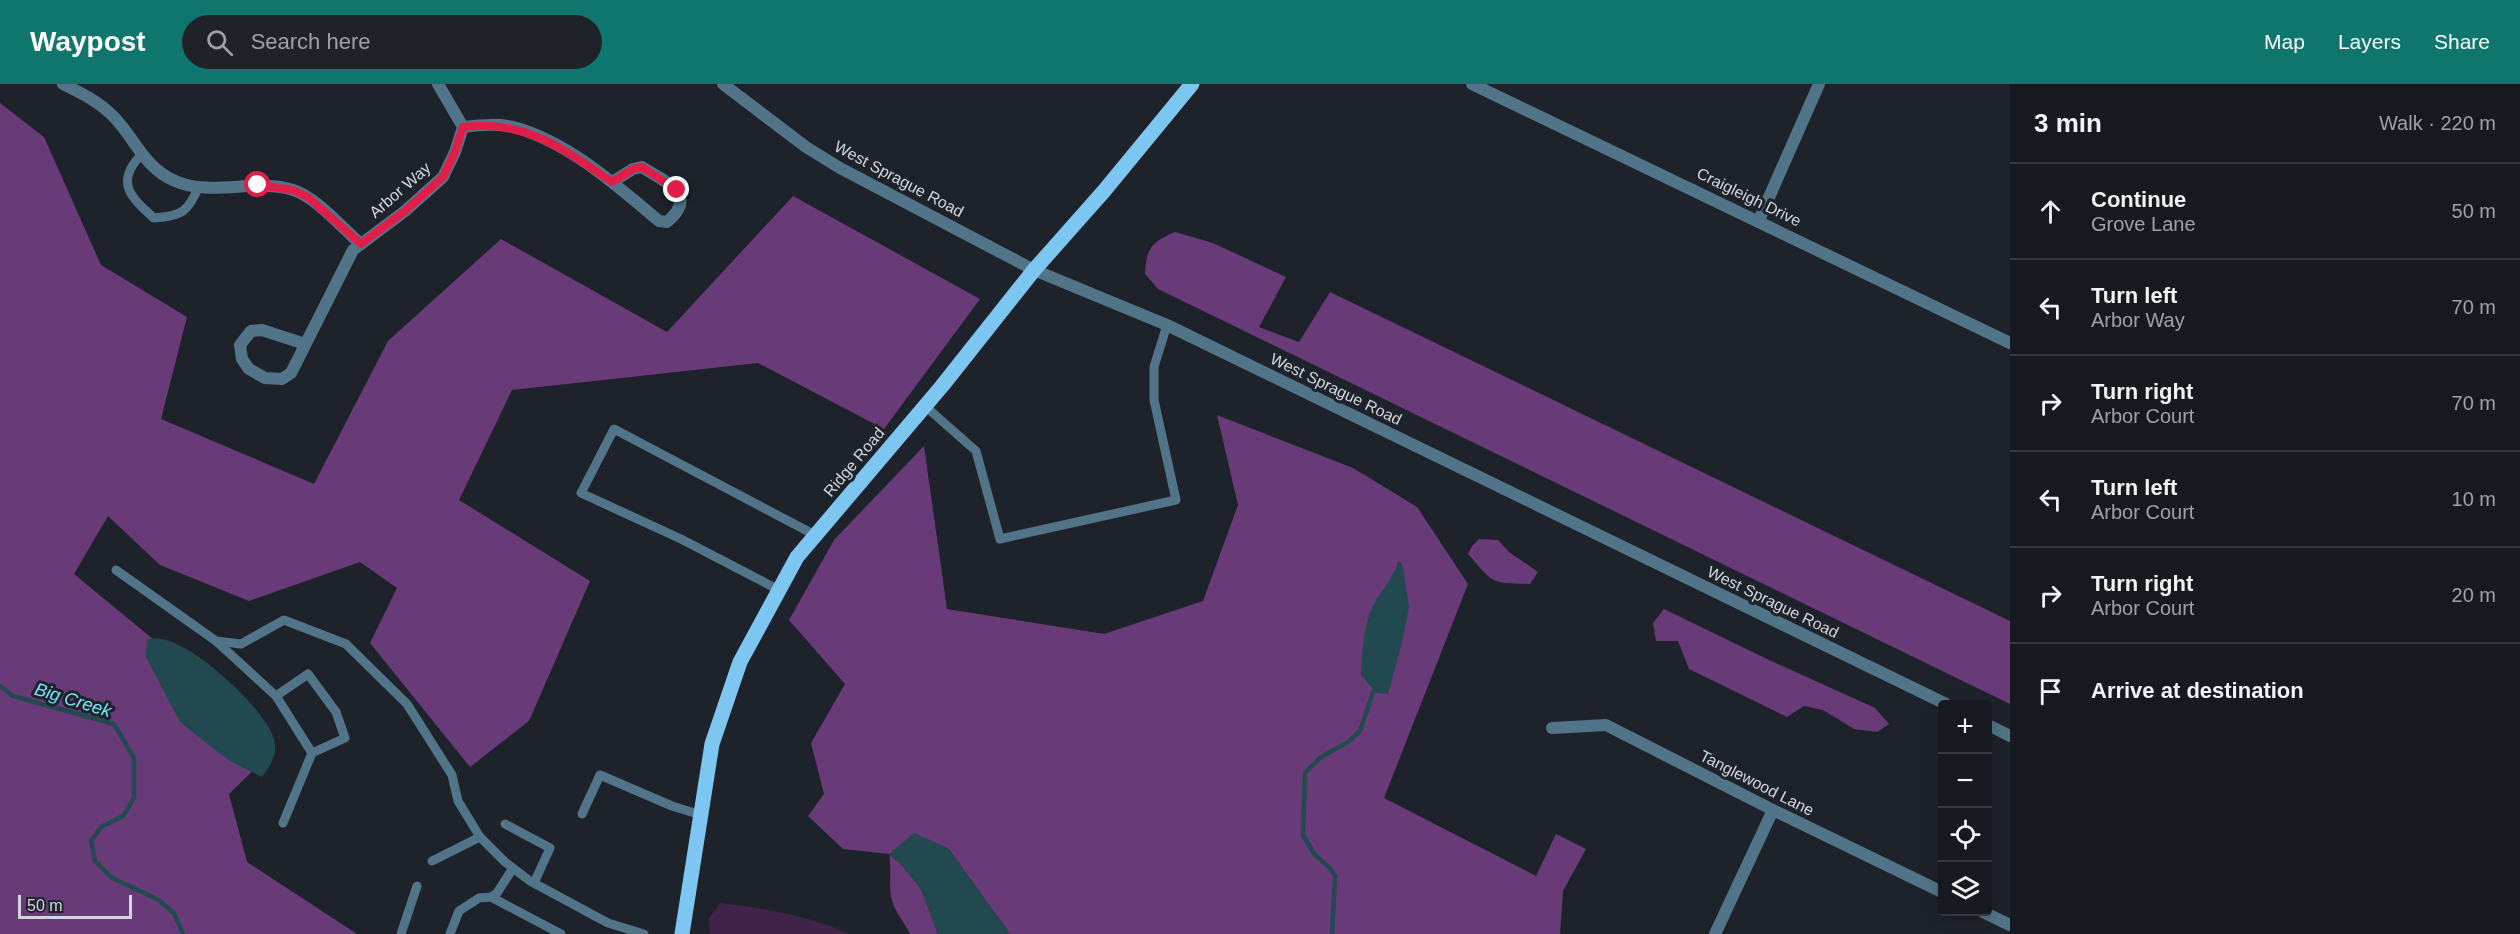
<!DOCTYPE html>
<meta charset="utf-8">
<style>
:root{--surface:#161a20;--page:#1f2329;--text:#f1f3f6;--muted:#9ea1a5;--line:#35383e;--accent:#0f766e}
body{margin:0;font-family:Helvetica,sans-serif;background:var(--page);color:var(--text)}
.controls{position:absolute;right:18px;bottom:18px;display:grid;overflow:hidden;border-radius:6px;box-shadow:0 3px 15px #0003}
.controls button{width:54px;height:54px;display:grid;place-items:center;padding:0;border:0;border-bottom:2px solid var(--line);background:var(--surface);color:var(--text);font:30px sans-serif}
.scale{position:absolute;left:18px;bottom:15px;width:114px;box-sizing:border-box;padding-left:6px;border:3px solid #d3d6dc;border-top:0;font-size:16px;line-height:21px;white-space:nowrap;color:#d3d6dc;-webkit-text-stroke:4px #1e222b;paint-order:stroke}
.stop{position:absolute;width:18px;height:18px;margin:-14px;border:4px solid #e11d48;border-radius:50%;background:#fff}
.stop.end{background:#e11d48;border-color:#fff;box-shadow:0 2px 6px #0008}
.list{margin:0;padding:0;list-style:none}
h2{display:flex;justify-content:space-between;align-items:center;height:78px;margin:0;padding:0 24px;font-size:26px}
h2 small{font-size:20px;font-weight:400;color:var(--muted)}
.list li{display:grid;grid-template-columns:39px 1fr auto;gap:18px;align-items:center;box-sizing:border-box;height:96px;padding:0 24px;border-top:2px solid var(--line)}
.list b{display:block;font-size:22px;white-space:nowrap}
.list p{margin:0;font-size:20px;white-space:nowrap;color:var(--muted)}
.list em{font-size:20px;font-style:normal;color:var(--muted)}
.icon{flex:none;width:33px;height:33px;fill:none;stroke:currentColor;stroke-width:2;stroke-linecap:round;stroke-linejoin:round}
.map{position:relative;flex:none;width:2010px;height:850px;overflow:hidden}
header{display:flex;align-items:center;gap:36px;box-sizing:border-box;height:84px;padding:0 30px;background:var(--accent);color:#fff}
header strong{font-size:28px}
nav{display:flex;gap:33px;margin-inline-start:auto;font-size:21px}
.search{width:420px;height:54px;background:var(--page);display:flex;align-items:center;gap:15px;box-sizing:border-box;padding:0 21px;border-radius:33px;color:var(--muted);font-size:22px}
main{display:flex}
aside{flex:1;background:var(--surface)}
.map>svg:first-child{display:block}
.green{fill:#3f2348}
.forest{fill:#693a78}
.water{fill:#22494f}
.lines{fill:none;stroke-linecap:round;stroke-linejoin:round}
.stream{stroke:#22494f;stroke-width:4.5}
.service{stroke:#527488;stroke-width:9}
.minor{stroke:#527488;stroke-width:12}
.tertiary{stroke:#527488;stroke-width:12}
.primary{stroke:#7dc6f1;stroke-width:15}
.route{stroke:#e11d48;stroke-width:8}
.labels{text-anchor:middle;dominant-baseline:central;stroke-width:6;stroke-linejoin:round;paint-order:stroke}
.street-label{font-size:16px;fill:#d3d6dc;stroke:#1e222b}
.water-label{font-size:18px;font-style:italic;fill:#6ce9fc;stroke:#1e222b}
</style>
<header>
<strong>Waypost</strong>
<div class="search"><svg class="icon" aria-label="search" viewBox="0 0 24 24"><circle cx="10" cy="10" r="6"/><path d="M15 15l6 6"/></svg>Search here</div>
<nav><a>Map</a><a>Layers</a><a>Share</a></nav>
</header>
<main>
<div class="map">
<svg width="2010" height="850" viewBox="0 0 2010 850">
<rect width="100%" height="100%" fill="#1e222b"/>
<!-- green -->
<path class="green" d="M720,819C757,823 815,833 849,850H710L709,834Z"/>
<!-- forest -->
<g class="forest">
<path d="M0,19L44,53L101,181L187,233L161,335L314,400L388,257L501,155L667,248L793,112L980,215L884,345L758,279L512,306L459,416L590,497L529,637L470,683L370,559L397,504L360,478L249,517L160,481L108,432L74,490L256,640L263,677L229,710L247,778L357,850H0Z"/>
<path d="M1175,148L1213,159L1286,193L1259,243L1299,258L1330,208L2010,537V620L1158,205L1145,190C1146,164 1152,158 1175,148Z"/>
<path d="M1217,331L1353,384L1417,423L1468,500L1384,714L1536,792L1556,750L1586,765L1563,807L1560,850H1010L948,764L889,770L903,782L921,805L938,850H910C905,839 895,828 892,817C888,801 892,786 889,770L843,765L808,732L824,710L811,659L845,600L789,536L834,456L924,362L947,525L1104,550L1203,517L1238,421Z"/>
<path d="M1479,455L1498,456L1509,468L1538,488L1530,500C1490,499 1494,500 1468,470L1472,462Z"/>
<path d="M1664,525L1769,576L1875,624L1889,640L1877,648L1854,645L1823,626L1804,622L1787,633L1689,585L1678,557H1656L1653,539Z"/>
</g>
<!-- water -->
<g class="water">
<path d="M1398,478H1401L1403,483L1409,523L1402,559L1388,610L1376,609L1361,591C1362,570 1363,544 1372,524C1379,508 1393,496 1398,478Z"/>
<path d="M147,555C151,555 156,554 161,555C192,558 265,624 274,655C278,671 271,681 262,693L228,676L180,638L146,573Z"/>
<path d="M914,749L948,764L1010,850H938L921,805L903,782L889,770Z"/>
</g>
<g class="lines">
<!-- stream -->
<g class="stream">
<path d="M0,602L13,612L114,640L134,674V714L123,732L101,743L91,757L95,777L112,794L157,815L174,829L183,850"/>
<path d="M1332,850L1335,792L1329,783L1315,771L1303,751L1305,689L1321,673L1348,658L1360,647L1374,606"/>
</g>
<!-- service -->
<g class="service">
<path d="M141,71C115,98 130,113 154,134C182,132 188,128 199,102"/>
<path d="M925,322L976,367L1000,455L1176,416L1154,316V283L1167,241"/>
<path d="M116,486L216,557L241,560L284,536L346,560L407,620L452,691L458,717L480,753L505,778L530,797L608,839L644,850"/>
<path d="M779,506L681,455L581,409L614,345L815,451"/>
<path d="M216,557L276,612L312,669L283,739"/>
<path d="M276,612L308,590L336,628L345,654L312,669"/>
<path d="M582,730L600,691L672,722L701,731"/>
<path d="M505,740L550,764L534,799"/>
<path d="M432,777L480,753"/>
<path d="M491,813L561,850"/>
<path d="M401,850L417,802"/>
<path d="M450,850L459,827L479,814L491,813L497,809L513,784"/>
</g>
<!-- minor -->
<g class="minor">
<path d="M63,0C81,9 98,17 113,32C135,54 143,83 175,97C212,113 255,94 293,106C316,113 342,144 361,160"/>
<path d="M1472,0L2010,259"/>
<path d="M463,43C480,41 500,39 517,44C571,60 617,102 659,137L667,138C700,110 665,98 642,83L633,85L612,98"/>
<path d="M1759,136L1819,0"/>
<path d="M305,260L262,246L251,247L240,261L242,275L249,285L265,294L282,295L291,289L353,166L405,127L443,93L455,68L463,43L438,0"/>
<path d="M1552,644L1606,641L1773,726L1942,808"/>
<path d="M1983,828L2010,841"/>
<path d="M1715,850L1773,726"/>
</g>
<!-- tertiary -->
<g class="tertiary">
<path d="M723,0L806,63L840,84L1034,186L1167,241L1946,620"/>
<path d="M1988,641L2010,652"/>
</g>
<!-- primary -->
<path class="primary" d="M682,850L712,660L740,578L797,473L942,302L1034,186L1104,107L1192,0"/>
</g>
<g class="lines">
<!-- route -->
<path class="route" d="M258,101L293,106L309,114L361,160L405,127L443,93L455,68L463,43C525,35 563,65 612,98L633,85L642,83L677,106"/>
</g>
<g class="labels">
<!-- street labels -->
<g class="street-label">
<text transform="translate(899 95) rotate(28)">West Sprague Road</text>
<text transform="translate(400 106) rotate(-41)">Arbor Way</text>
<text transform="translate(1749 113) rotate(26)">Craigleigh Drive</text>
<text transform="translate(1336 305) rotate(26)">West Sprague Road</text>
<text transform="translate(854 378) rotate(-50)">Ridge Road</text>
<text transform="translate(1773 518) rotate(26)">West Sprague Road</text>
<text transform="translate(1757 699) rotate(27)">Tanglewood Lane</text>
</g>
<!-- water labels -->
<g class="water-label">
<text transform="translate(73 616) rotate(17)">Big Creek</text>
</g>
</g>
</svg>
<div class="controls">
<button>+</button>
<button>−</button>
<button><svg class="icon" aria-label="locate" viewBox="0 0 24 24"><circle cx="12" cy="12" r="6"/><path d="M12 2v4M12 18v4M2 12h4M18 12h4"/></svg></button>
<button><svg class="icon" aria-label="layers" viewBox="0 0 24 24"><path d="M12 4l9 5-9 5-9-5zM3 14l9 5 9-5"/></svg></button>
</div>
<div class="scale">50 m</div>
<div class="stop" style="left:258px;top:101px"></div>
<div class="stop end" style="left:677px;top:106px"></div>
</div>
<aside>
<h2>3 min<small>Walk · 220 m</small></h2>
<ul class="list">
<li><svg class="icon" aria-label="ahead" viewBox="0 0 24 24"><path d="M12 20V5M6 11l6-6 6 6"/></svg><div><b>Continue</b><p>Grove Lane</p></div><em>50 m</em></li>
<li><svg class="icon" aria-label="left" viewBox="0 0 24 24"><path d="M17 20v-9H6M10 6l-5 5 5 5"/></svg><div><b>Turn left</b><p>Arbor Way</p></div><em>70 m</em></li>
<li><svg class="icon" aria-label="right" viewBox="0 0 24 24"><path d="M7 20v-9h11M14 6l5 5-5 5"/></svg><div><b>Turn right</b><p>Arbor Court</p></div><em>70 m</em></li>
<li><svg class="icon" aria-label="left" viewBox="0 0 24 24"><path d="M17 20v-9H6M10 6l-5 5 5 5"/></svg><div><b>Turn left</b><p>Arbor Court</p></div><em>10 m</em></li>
<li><svg class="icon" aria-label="right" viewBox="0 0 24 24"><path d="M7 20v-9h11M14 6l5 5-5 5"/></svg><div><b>Turn right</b><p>Arbor Court</p></div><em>20 m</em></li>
<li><svg class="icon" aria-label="arrive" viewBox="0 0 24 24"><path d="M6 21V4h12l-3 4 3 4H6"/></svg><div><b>Arrive at destination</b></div></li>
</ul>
</aside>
</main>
